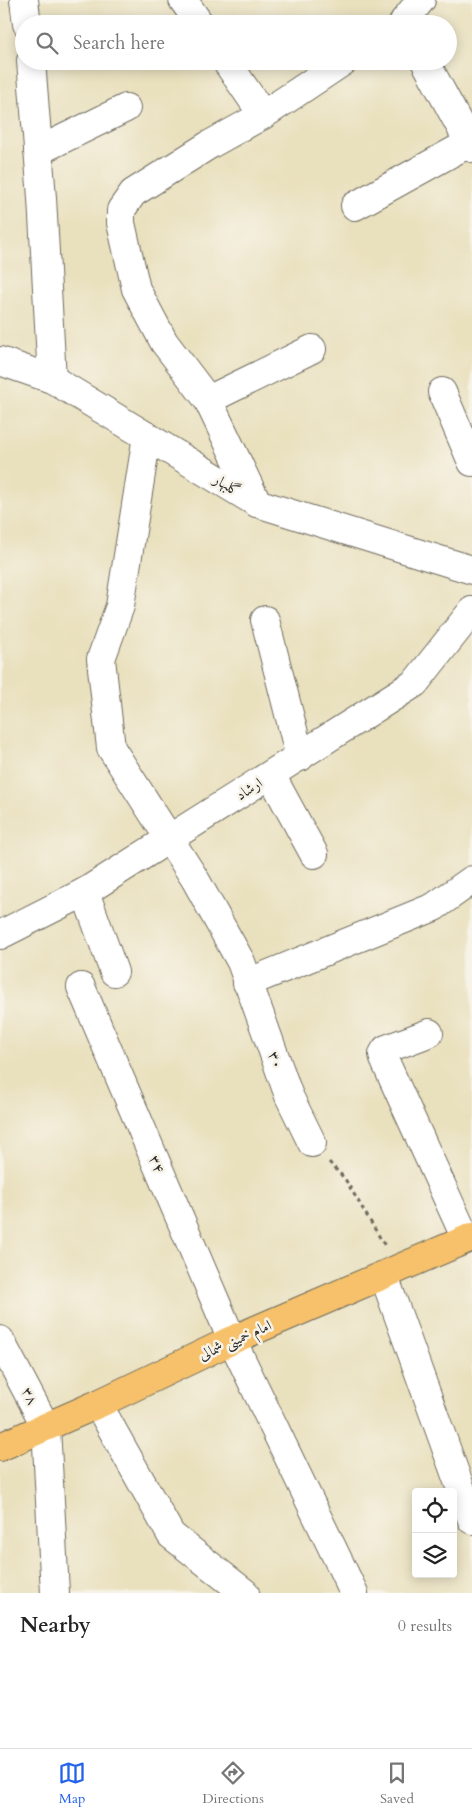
<!DOCTYPE html>
<meta charset="utf-8">
<style>
:root{--surface:#fff;--page:#f2f2f2;--text:#222;--muted:#767676;--line:#e0e0e0;--accent:#2563eb}
body{margin:0;font-family:Cardo,Amiri,serif;background:var(--page);color:var(--text)}
.controls{position:absolute;right:15px;bottom:15px;display:grid;overflow:hidden;border-radius:5px;box-shadow:0 2px 12px #0003}
.controls button{width:45px;height:45px;display:grid;place-items:center;padding:0;border:0;border-bottom:1px solid var(--line);background:var(--surface);color:var(--text);font:25px sans-serif}
.list{margin:0;padding:0;list-style:none}
h2{display:flex;justify-content:space-between;align-items:center;height:65px;margin:0;padding:0 20px;font-size:21px}
h2 small{font-size:16px;font-weight:400;color:var(--muted)}
.icon{flex:none;width:28px;height:28px;fill:none;stroke:currentColor;stroke-width:2;stroke-linecap:round;stroke-linejoin:round}
.map{position:relative;flex:none;width:472px;height:1593px;overflow:hidden}
.search{position:absolute;background:var(--surface);box-shadow:0 2px 12px #0003;left:15px;right:15px;top:15px;height:55px;display:flex;align-items:center;gap:12px;box-sizing:border-box;padding:0 18px;border-radius:28px;color:var(--muted);font-size:19px}
.sheet{height:155px;background:var(--surface)}
nav{display:flex;justify-content:space-around;align-items:center;box-sizing:border-box;height:70px;border-top:1px solid var(--line);background:var(--surface);font-size:14px;color:var(--muted)}
nav a{display:grid;justify-items:center;gap:2px}
nav .on{color:var(--accent)}
.map>svg:first-child{display:block}
.lines{fill:none;stroke-linecap:round;stroke-linejoin:round}
.minor-casing{stroke:#6e6a5e;stroke-width:30}
.major-casing{stroke:#6e6a5e;stroke-width:30}
.path{stroke:#6e6a5e;stroke-width:3;stroke-dasharray:4 4;stroke-linecap:butt}
.minor{stroke:#fff;stroke-width:28}
.major{stroke:#f6c16b;stroke-width:28}
.labels{text-anchor:middle;dominant-baseline:central;stroke-width:5;stroke-linejoin:round;paint-order:stroke}
.street-label{font-size:15px;fill:#2b2b2b;stroke:#f7f3e8}
</style>
<div class="map">
<svg width="472" height="1593" viewBox="0 0 472 1593">
<rect width="100%" height="100%" fill="#f7f3e8"/>
<filter id="ink" filterUnits="userSpaceOnUse"><feTurbulence type="fractalNoise" baseFrequency=".02" numOctaves="2"/><feDisplacementMap in="SourceGraphic" scale="10" xChannelSelector="R" yChannelSelector="G"/><feConvolveMatrix kernelMatrix="1 2 1 2 8 2 1 2 1" color-interpolation-filters="sRGB"/></filter>
<filter id="wash" filterUnits="userSpaceOnUse"><feTurbulence type="fractalNoise" baseFrequency=".0096" numOctaves="4" result="noise"/><feDisplacementMap in="SourceGraphic" scale="20" xChannelSelector="R" yChannelSelector="G"/><feGaussianBlur stdDeviation="1.12" result="paint"/><feColorMatrix in="noise" values="0 0 0 0 0 0 0 0 0 0 0 0 0 0 0 0 0 1.4 0 .05"/><feComposite in="paint" operator="in"/></filter>
<g filter="url(#wash)">
<rect width="100%" height="100%" fill="#e9e0bd"/>
</g>
<g filter="url(#ink)">
<g class="lines">
<!-- minor casing -->
<g class="minor-casing">
<g id="minor">
<path d="M24,0L27,24"/>
<path d="M183,0L200,24"/>
<path d="M404,21L421,0"/>
<path d="M31,61L42,198L52,379"/>
<path d="M226,61L263,115L344,61"/>
<path d="M425,61L472,148"/>
<path d="M38,151L126,108"/>
<path d="M355,206L469,143"/>
<path d="M0,361L52,379L257,503L472,570"/>
<path d="M442,392L472,462"/>
<path d="M208,400L312,349"/>
<path d="M147,436L120,606L101,659L111,748L195,879L241,962L289,1096L312,1143"/>
<path d="M257,503L208,400L164,342L136,289L121,223V210L133,193L209,145L263,115"/>
<path d="M265,620L300,757"/>
<path d="M271,775L314,854"/>
<path d="M85,892L114,972"/>
<path d="M0,935L85,892L415,683L472,611"/>
<path d="M247,983L434,907L472,880"/>
<path d="M81,987L232,1340L354,1593"/>
<path d="M429,1033L386,1049L383,1054L384,1059L466,1239"/>
<path d="M384,1276L472,1520"/>
<path d="M0,1340L46,1427L55,1593"/>
<path d="M98,1404L171,1535L245,1593"/>
</g>
</g>
<!-- major casing -->
<g class="major-casing">
<path id="major" d="M0,1447L98,1404L232,1340L472,1237"/>
</g>
<!-- path -->
<path class="path" d="M329,1162L345,1179L385,1246"/>
<!-- minor -->
<use href="#minor" class="minor"/>
<!-- major -->
<use href="#major" class="major"/>
</g>
</g>
<g class="labels">
<!-- street labels -->
<g class="street-label">
<text transform="translate(227 485) rotate(31)">گلبهار</text>
<text transform="translate(249 789) rotate(-33)">ارشاد</text>
<text transform="translate(276 1060) rotate(69)">۳۰</text>
<text transform="translate(157 1164) rotate(67)">۳۴</text>
<text transform="translate(235 1340) rotate(-24)">امام خمینی شمالی</text>
<text transform="translate(30 1396) rotate(62)">۳۸</text>
</g>
</g>
</svg>
<div class="controls">
<button><svg class="icon" aria-label="locate" viewBox="0 0 24 24"><circle cx="12" cy="12" r="6"/><path d="M12 2v4M12 18v4M2 12h4M18 12h4"/></svg></button>
<button><svg class="icon" aria-label="layers" viewBox="0 0 24 24"><path d="M12 4l9 5-9 5-9-5zM3 14l9 5 9-5"/></svg></button>
</div>
<div class="search"><svg class="icon" aria-label="search" viewBox="0 0 24 24"><circle cx="10" cy="10" r="6"/><path d="M15 15l6 6"/></svg>Search here</div>
</div>
<section class="sheet">
<h2>Nearby<small>0 results</small></h2>
<ul class="list">
</ul>
</section>
<nav>
<a class="on"><svg class="icon" aria-label="map" viewBox="0 0 24 24"><path d="M3 6l6-2 6 2 6-2v14l-6 2-6-2-6 2zM9 4v14M15 6v14"/></svg>Map</a>
<a><svg class="icon" aria-label="directions" viewBox="0 0 24 24"><path d="M12 3l9 9-9 9-9-9zM9 14v-3h6M13 9l2 2-2 2"/></svg>Directions</a>
<a><svg class="icon" aria-label="saved" viewBox="0 0 24 24"><path d="M7 4h10v16l-5-4-5 4z"/></svg>Saved</a>
</nav>
